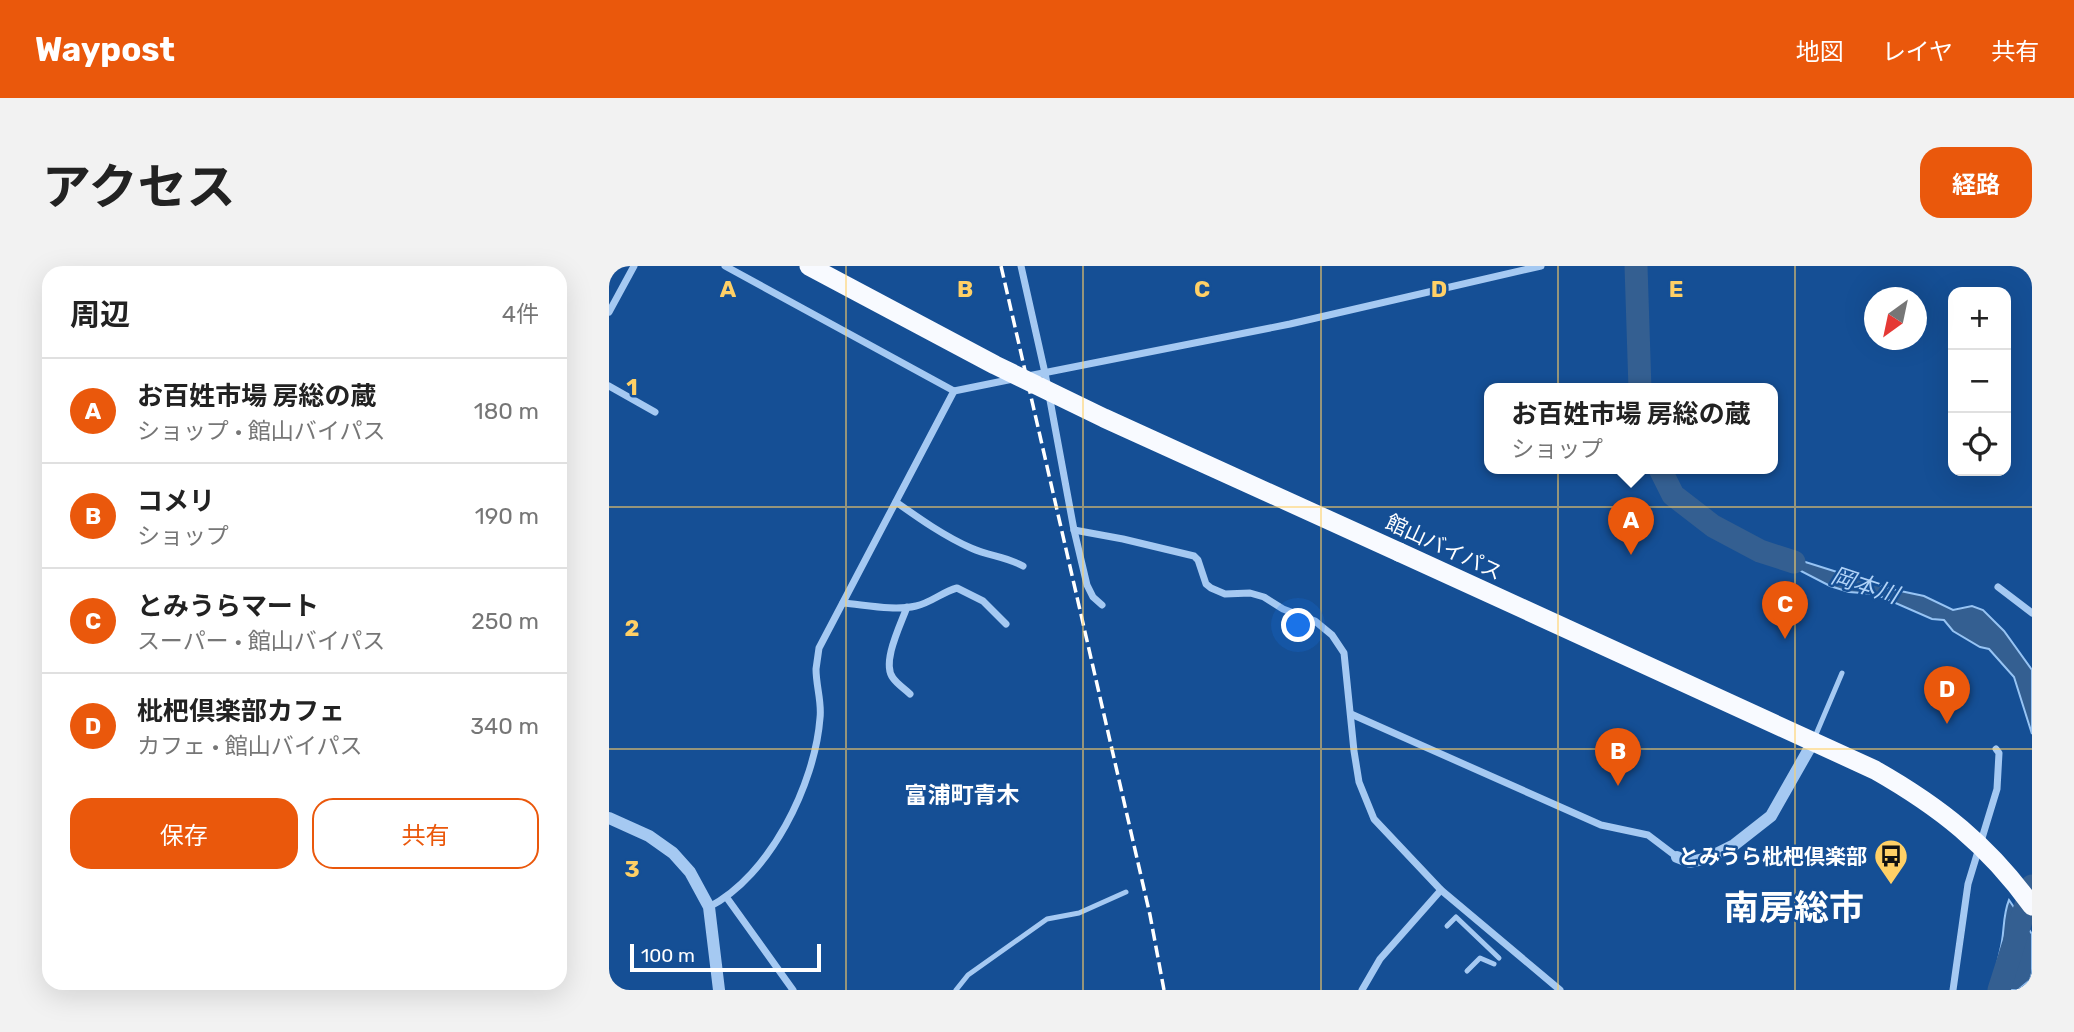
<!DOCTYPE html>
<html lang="ja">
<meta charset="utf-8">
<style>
:root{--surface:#fff;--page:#f2f2f2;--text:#222;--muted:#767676;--line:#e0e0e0;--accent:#ea580c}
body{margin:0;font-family:Rubik,"Noto Sans JP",sans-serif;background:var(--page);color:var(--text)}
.controls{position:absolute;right:21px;top:21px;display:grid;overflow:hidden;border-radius:14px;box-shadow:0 7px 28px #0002}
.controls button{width:63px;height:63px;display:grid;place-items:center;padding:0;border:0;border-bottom:2px solid var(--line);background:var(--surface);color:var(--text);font:35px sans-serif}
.compass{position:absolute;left:1255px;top:21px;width:63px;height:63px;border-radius:50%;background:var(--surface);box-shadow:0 7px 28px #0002;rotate:213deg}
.scale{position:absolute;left:21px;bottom:18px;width:191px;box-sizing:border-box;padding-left:7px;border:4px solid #fff;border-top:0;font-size:19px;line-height:24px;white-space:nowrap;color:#fff;-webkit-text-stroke:5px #154f95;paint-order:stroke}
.you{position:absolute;left:690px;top:360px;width:24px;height:24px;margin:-18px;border:5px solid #fff;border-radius:50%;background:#1a73e8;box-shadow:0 0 0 10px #1a73e833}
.badge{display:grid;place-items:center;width:46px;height:46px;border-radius:50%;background:var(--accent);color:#fff;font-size:23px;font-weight:700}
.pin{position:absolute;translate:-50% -58px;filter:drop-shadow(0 2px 4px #0008)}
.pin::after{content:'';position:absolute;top:37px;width:24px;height:21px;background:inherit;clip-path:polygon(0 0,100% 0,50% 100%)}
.popup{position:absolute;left:875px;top:117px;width:294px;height:91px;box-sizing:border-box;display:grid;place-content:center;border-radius:14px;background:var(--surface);filter:drop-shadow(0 2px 5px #0005);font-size:23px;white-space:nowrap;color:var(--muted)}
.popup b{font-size:26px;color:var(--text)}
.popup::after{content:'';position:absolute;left:50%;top:100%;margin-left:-14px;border:14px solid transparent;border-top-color:var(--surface)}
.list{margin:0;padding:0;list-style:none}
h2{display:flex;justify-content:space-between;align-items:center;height:91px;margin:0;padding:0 28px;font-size:30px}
h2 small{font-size:23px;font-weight:400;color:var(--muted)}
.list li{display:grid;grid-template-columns:46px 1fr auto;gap:21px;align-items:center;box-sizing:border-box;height:105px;padding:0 28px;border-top:2px solid var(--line)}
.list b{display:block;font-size:26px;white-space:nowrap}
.list p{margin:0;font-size:23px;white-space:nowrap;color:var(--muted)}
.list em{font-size:23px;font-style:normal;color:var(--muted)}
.actions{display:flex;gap:14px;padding:21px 28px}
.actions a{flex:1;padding:16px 0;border:2px solid var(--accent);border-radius:21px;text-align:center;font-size:24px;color:var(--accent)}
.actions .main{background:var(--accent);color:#fff}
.icon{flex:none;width:38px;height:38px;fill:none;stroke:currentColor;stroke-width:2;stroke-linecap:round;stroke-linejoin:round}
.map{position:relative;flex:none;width:1423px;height:724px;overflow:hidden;border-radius:21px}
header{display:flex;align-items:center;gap:42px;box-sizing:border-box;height:98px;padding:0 35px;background:var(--accent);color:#fff}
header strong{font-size:33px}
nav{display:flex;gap:38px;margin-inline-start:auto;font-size:24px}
.intro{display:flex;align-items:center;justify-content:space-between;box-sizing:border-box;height:168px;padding:0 42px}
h1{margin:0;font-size:49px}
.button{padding:18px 32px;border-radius:21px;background:var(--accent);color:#fff;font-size:24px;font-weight:700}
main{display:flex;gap:42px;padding:0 42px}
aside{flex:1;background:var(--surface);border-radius:21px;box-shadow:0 7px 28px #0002}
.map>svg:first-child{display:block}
.water{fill:#345f91;stroke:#97c4f4;stroke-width:2}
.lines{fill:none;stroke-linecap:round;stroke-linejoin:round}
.river{stroke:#345f91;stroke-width:23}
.service{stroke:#a5c9f2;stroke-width:5}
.minor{stroke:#a5c9f2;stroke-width:7}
.tertiary{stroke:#a5c9f2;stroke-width:12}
.trunk{stroke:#f8faff;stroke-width:19}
.rail{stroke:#fff;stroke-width:3.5;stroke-dasharray:12 5;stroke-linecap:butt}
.trunk-bridge{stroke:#f8faff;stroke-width:19}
.grid{fill:none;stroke:#ffd066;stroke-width:2;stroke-opacity:0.55}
.labels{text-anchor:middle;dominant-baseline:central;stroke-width:5;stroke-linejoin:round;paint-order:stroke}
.street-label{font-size:21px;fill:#fff;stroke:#154f95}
.poi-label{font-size:21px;font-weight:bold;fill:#fff;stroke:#154f95;text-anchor:end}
.water-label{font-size:23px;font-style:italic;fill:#b1d3f8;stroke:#154f95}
.neighbourhood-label{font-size:23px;font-weight:bold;fill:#fff;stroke:#154f95}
.town-label{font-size:35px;font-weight:bold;fill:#fff;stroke:#154f95}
.grid-label{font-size:23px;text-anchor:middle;font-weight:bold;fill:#ffd066;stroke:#154f95;stroke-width:5;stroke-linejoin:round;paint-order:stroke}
</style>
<header>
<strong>Waypost</strong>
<nav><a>地図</a><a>レイヤ</a><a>共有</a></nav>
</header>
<div class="intro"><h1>アクセス</h1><a class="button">経路</a></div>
<main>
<aside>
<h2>周辺<small>4件</small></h2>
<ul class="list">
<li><span class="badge">A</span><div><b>お百姓市場 房総の蔵</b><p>ショップ · 館山バイパス</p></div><em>180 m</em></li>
<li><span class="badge">B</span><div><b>コメリ</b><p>ショップ</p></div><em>190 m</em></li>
<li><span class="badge">C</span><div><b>とみうらマート</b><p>スーパー · 館山バイパス</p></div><em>250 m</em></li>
<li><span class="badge">D</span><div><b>枇杷倶楽部カフェ</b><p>カフェ · 館山バイパス</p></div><em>340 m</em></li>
</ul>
<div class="actions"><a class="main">保存</a><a>共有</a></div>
</aside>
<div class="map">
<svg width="1423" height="724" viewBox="0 0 1423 724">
<rect width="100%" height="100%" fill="#154f95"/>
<!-- water -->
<g class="water">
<path d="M1155,286L1171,288L1282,323L1315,330L1344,344L1363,340L1374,344L1395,365L1423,404V468L1405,411L1380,383L1371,381L1344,365L1335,354L1323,353L1266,328L1240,326L1221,320Z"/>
<path d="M1400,634L1423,668V707L1421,714L1409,724H1382C1385,711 1388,698 1391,685C1396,667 1393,651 1400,634Z"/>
</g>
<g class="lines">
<!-- river -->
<g class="river">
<path d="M1027,0L1031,123"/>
<path d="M1051,203L1064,229L1104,260L1151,285L1185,296"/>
<path d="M1390,724L1423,620"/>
</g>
<!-- service -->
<g class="service">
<path d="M1205,473L1233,407"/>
<path d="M838,660L847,651L890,692"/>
<path d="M858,705L871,692L885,698"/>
<path d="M347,724L359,709L438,653L470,647L517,626"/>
</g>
<!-- minor -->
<g class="minor">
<path d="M116,0L345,125L404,113"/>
<path d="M412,0L436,107L465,264L478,319L484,331L493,339"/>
<path d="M0,46L25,0"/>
<path d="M419,110L681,58L932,0"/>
<path d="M0,120L46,146"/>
<path d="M287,236C311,253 335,270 362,282C380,290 398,291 414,300"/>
<path d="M465,264L514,273L585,290L589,294L597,318L602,322L616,328L641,327L655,331L674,343L706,355L723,369L735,387L745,485L750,516L765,553L832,624L951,724"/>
<path d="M1389,321L1423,347"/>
<path d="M234,337C257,339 285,345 307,340C322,337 333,326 348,322L374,335L397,358"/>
<path d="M298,341C292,358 272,397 284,412C288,418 296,423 301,428"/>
<path d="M742,448L992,559L1039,569L1068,591"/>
<path d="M118,632L184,724"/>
<path d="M100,641C161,610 206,518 211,452C213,436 207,420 207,403C208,396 209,389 210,382L345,125"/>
<path d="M753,724L771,693L832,624"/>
<path d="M1344,724L1359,618L1388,523L1390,487L1387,483"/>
</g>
<!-- tertiary -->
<g class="tertiary">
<path d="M0,552L40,570L64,587L81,606L100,641L110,724"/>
<path d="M1068,591L1081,596L1099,592L1125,579L1162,550L1204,476"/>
</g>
<!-- trunk -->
<path class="trunk" d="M790,286L1266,504C1331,541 1379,579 1423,640"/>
<!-- rail -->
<path class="rail" d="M392,0L541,649L555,724"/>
<!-- trunk-bridge -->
<path class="trunk-bridge" d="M200,0L386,99L495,152L790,286"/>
</g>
<!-- grid -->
<path class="grid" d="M237,0V724M474,0V724M712,0V724M949,0V724M1186,0V724M0,241H1423M0,483H1423"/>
<!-- icons -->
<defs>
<g id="bus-pin" transform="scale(1.75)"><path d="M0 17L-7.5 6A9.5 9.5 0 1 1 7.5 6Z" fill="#ffd066" stroke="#154f95"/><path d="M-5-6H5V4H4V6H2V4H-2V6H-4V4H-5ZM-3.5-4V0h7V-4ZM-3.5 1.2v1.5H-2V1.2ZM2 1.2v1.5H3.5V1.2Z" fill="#111"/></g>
</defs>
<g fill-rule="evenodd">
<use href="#bus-pin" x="1282" y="590"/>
</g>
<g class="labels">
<!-- street labels -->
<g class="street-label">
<text transform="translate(835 281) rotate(25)">館山バイパス</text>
</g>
<!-- poi labels -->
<g class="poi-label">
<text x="1258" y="590">とみうら枇杷倶楽部</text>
</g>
<!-- water labels -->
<g class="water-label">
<text transform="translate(1256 319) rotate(18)">岡本川</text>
</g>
<!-- neighbourhood labels -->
<g class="neighbourhood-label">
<text x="353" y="529">富浦町青木</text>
</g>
<!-- town labels -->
<g class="town-label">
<text x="1185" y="642">南房総市</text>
</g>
</g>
<g class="grid-label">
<text x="119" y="31">A</text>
<text x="356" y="31">B</text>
<text x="593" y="31">C</text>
<text x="830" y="31">D</text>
<text x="1067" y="31">E</text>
<text x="23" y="129">1</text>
<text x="23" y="370">2</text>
<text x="23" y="611">3</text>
</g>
</svg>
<div class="controls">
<button>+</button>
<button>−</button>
<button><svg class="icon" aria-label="locate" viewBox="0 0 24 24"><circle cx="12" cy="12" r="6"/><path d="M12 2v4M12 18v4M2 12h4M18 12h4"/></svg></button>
</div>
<svg class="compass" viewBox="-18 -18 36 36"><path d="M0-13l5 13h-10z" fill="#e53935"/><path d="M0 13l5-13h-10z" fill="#767676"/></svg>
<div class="scale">100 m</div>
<div class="you"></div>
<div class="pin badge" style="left:1022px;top:289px">A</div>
<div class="popup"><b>お百姓市場 房総の蔵</b>ショップ</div>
<div class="pin badge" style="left:1009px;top:520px">B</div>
<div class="pin badge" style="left:1176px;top:373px">C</div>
<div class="pin badge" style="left:1338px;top:458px">D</div>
</div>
</main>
